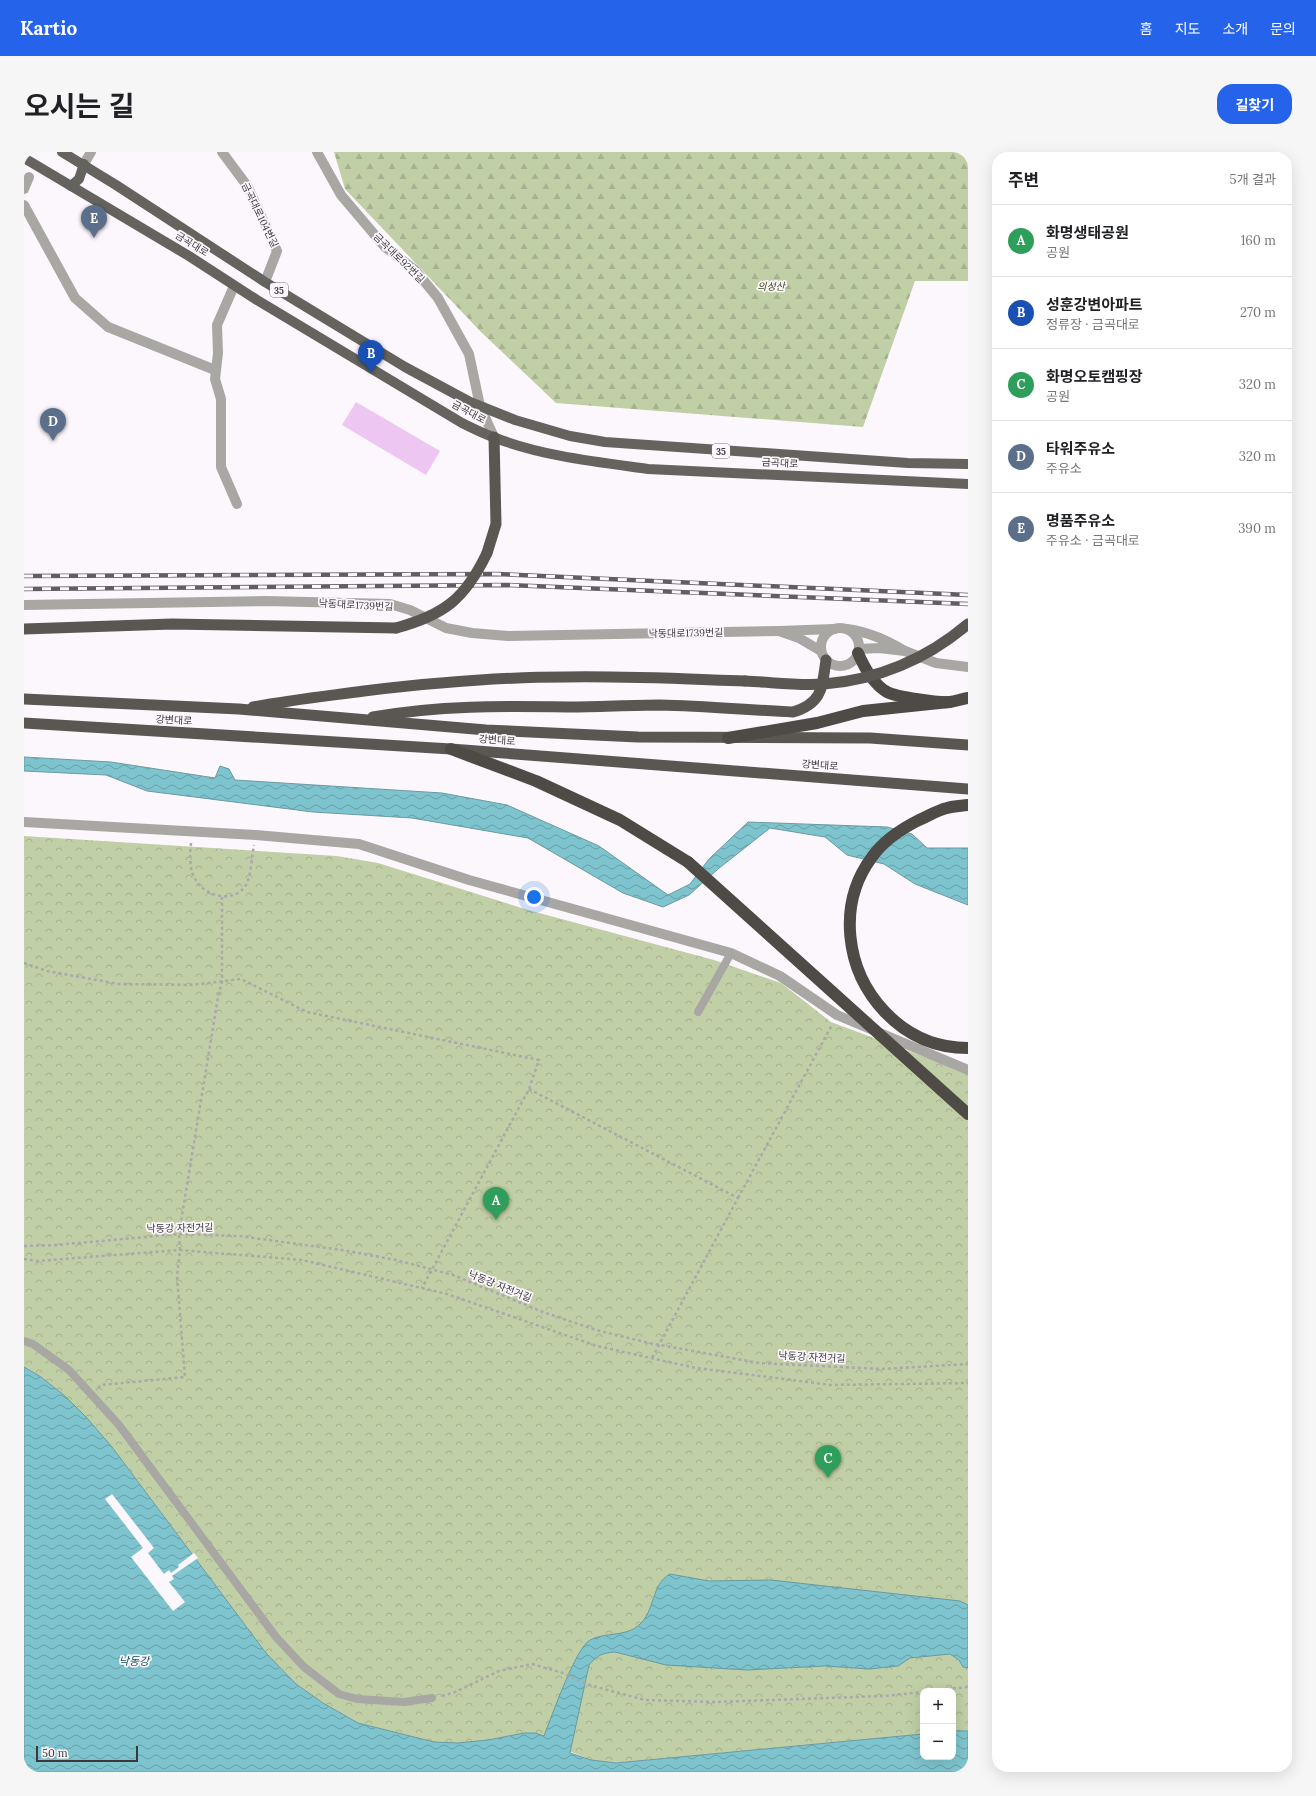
<!DOCTYPE html>
<html lang="ko">
<meta charset="utf-8">
<style>
:root{--surface:#fff;--page:#f6f6f6;--text:#202124;--muted:#757577;--line:#e0e0e0;--accent:#2563eb}
body{margin:0;font-family:Lora,"Noto Sans KR",serif;background:var(--page);color:var(--text)}
.controls{position:absolute;right:12px;bottom:12px;display:grid;overflow:hidden;border-radius:8px;box-shadow:0 4px 16px #0002}
.controls button{width:36px;height:36px;display:grid;place-items:center;padding:0;border:0;border-bottom:1px solid var(--line);background:var(--surface);color:var(--text);font:20px sans-serif}
.scale{position:absolute;left:12px;bottom:10px;width:102px;box-sizing:border-box;padding-left:4px;border:2px solid #3a383a;border-top:0;font-size:11px;line-height:14px;white-space:nowrap;color:#3a383a;-webkit-text-stroke:3px #fcf7fd;paint-order:stroke}
.you{position:absolute;left:510px;top:745px;width:14px;height:14px;margin:-10px;border:3px solid #fff;border-radius:50%;background:#1a73e8;box-shadow:0 0 0 6px #1a73e833}
.badge{display:grid;place-items:center;width:26px;height:26px;border-radius:50%;background:var(--accent);color:#fff;font-size:13px;font-weight:700}
.pin{position:absolute;translate:-50% -33px;filter:drop-shadow(0 1px 2px #0008)}
.pin::after{content:'';position:absolute;top:21px;width:14px;height:12px;background:inherit;clip-path:polygon(0 0,100% 0,50% 100%)}
.list{margin:0;padding:0;list-style:none}
h2{display:flex;justify-content:space-between;align-items:center;height:52px;margin:0;padding:0 16px;font-size:17px}
h2 small{font-size:13px;font-weight:400;color:var(--muted)}
.list li{display:grid;grid-template-columns:26px 1fr auto;gap:12px;align-items:center;box-sizing:border-box;height:72px;padding:0 16px;border-top:1px solid var(--line)}
.list b{display:block;font-size:15px;white-space:nowrap}
.list p{margin:0;font-size:13px;white-space:nowrap;color:var(--muted)}
.list em{font-size:13px;font-style:normal;color:var(--muted)}
.map{position:relative;flex:none;width:944px;height:1620px;overflow:hidden;border-radius:16px}
header{display:flex;align-items:center;gap:24px;box-sizing:border-box;height:56px;padding:0 20px;background:var(--accent);color:#fff}
header strong{font-size:19px}
nav{display:flex;gap:22px;margin-inline-start:auto;font-size:14px}
.intro{display:flex;align-items:center;justify-content:space-between;box-sizing:border-box;height:96px;padding:0 24px}
h1{margin:0;font-size:28px}
.button{padding:10px 18px;border-radius:16px;background:var(--accent);color:#fff;font-size:14px;font-weight:700}
main{display:flex;gap:24px;padding:0 24px}
aside{flex:1;background:var(--surface);border-radius:16px;box-shadow:0 4px 16px #0002}
.map>svg:first-child{display:block}
.forest{fill:url(#forest-firs)}
.park{fill:url(#park-crowns)}
.water{fill:url(#water-waves);stroke:#6a9aa2}
.pier{fill:#fcf7fd}
.building{fill:#edc7f2}
.lines{fill:none;stroke-linecap:round;stroke-linejoin:round}
.path{stroke:#aba7ab;stroke-width:2.5;stroke-dasharray:3 3;stroke-linecap:butt}
.service{stroke:#a8a7a4;stroke-width:8}
.minor{stroke:#a8a7a4;stroke-width:10}
.tertiary{stroke:#a8a7a4;stroke-width:10}
.primary{stroke:#65635e;stroke-width:10}
.trunk{stroke:#5a5752;stroke-width:11}
.motorway{stroke:#4e4b46;stroke-width:12}
.rail-casing{stroke:#605e60;stroke-width:4.5}
.rail{stroke:#fcf7fd;stroke-width:3;stroke-dasharray:9;stroke-linecap:butt}
.trunk-bridge{stroke:#5a5752;stroke-width:11}
.motorway-bridge{stroke:#4e4b46;stroke-width:12}
.labels{text-anchor:middle;dominant-baseline:central;stroke-width:3.5;stroke-linejoin:round;paint-order:stroke}
.shield{fill:#fcf7fd;stroke:#747174;stroke-width:1}
.shield-label{font-size:9px;font-weight:bold;fill:#3a383a}
.street-label{font-size:10px;fill:#3a383a;stroke:#fcf7fd}
.park-label{font-size:10px;font-style:italic;fill:#35440b;stroke:#fcf7fd}
.water-label{font-size:11px;font-style:italic;fill:#104e56;stroke:#fcf7fd}
</style>
<header>
<strong>Kartio</strong>
<nav><a>홈</a><a>지도</a><a>소개</a><a>문의</a></nav>
</header>
<div class="intro"><h1>오시는 길</h1><a class="button">길찾기</a></div>
<main>
<div class="map">
<svg width="944" height="1620" viewBox="0 0 944 1620">
<defs>
<pattern id="forest-firs" width="22" height="20" patternUnits="userSpaceOnUse"><rect width="22" height="20" fill="#c0cfa5"/><path d="M5 1l3.5 6h-7zM16 11l3.5 6h-7z" fill="#a6b28f"/></pattern>
<pattern id="park-crowns" width="20" height="18" patternUnits="userSpaceOnUse"><rect width="20" height="18" fill="#c0cfa5"/><path d="M2 6a3 3 0 1 1 6 0M12 15a3 3 0 1 1 6 0" fill="none" stroke="#a6b28f"/></pattern>
<pattern id="water-waves" width="16" height="10" patternUnits="userSpaceOnUse"><rect width="16" height="10" fill="#7ec4ce"/><path d="M0 5q4-4 8 0t8 0" fill="none" stroke="#68a0a8"/></pattern>
</defs>
<rect width="100%" height="100%" fill="#fcf7fd"/>
<!-- forest -->
<path class="forest" d="M310,0H944V129H891L839,275L532,251L457,180L321,37Z"/>
<!-- park -->
<path class="park" d="M0,684L313,704L354,711L504,758L690,808L757,831L807,870L944,921V1579H929V1539H899V1582L592,1611L567,1608L500,1581L464,1588L434,1591L410,1590L334,1571L299,1551L272,1532L242,1501L88,1295L63,1266L41,1244L17,1225L0,1215Z"/>
<!-- water -->
<g class="water">
<path d="M0,605L87,610L191,626L196,614L205,617L211,628L418,641L483,653L575,694L644,743L666,732L685,707L724,670L863,675L888,682L903,696H944V753L891,732L860,712L823,703L801,685L746,676L694,717L665,743L639,755L599,741L504,686L388,666L289,660L123,639L82,623L0,619Z"/>
<path d="M0,1215L17,1225L41,1244L63,1266L88,1295L242,1501L272,1532L299,1551L334,1571L410,1590L434,1591L464,1588L500,1581H511L520,1584C527,1566 552,1495 566,1488C580,1480 603,1485 615,1473C631,1460 627,1432 646,1422L685,1429L747,1428L936,1449L944,1453V1516L939,1515L935,1508L926,1502L886,1506L874,1514L845,1517L801,1514L723,1518L642,1513L591,1500C579,1501 573,1503 565,1513L546,1601L567,1608L592,1611L899,1582V1605H929V1579H944V1620H0Z"/>
</g>
<!-- pier -->
<path class="pier" d="M88,1342L130,1396L124,1401L140,1422L145,1418L147,1421L155,1415L154,1413L170,1401L174,1406L148,1424L150,1427L145,1430L161,1450L149,1459L107,1405L119,1396L81,1347Z"/>
<!-- building -->
<path class="building" d="M332,250L416,299L402,323L318,273Z"/>
<g class="lines">
<!-- path -->
<g class="path">
<path d="M167,691C166,702 165,717 171,727C181,745 210,752 222,733C227,725 228,703 230,693"/>
<path d="M0,811L23,819L95,832L168,833L217,827L283,860L515,908L505,937L398,1136"/>
<path d="M505,937L714,1046L628,1206"/>
<path d="M714,1046L808,873"/>
<path d="M0,1094L32,1093L155,1082L215,1084L318,1098L372,1108L429,1123L519,1160L572,1178L625,1191L735,1211L858,1217L944,1212"/>
<path d="M0,1107L13,1109L156,1098L278,1108L423,1142L573,1194L672,1216L807,1233L944,1231"/>
<path d="M74,1236L77,1233L161,1225L153,1124L156,1098L155,1082L194,845L198,830V745"/>
<path d="M905,1539L944,1535"/>
<path d="M418,1544L431,1540L475,1519L508,1512L539,1521L565,1533L621,1548L692,1550L860,1544L899,1540"/>
</g>
<!-- service -->
<g class="service">
<path d="M674,860L707,801"/>
<path d="M0,1189L9,1192L45,1218L95,1273L252,1485L280,1515L315,1542L333,1547L380,1550L408,1546"/>
</g>
<!-- minor -->
<g class="minor">
<path d="M198,0L224,35L253,99L241,130"/>
<path d="M293,0L317,43L361,95L391,118L414,146L445,202L456,254L470,285"/>
<path d="M60,12L67,0"/>
<path d="M0,37L5,25"/>
<path d="M0,53L51,146L84,175L191,218"/>
<path d="M210,134L193,173L194,201L191,227L197,247V315L213,352"/>
<path d="M0,670L232,683L335,692L445,728L707,801L756,824L813,863L944,918"/>
</g>
<!-- tertiary -->
<g class="tertiary">
<path d="M0,453L242,449L366,452L386,458L422,476L448,481L484,484L755,479"/>
<circle cx="816" cy="495" r="19"/>
<path d="M823,477C845,480 862,488 881,499L855,496L835,497"/>
<path d="M797,499L775,486L755,479L810,477"/>
<path d="M881,499L912,511L944,515"/>
</g>
<!-- primary -->
<g class="primary">
<path d="M38,0L92,33L241,130L381,215L446,250L491,268L546,284L581,290L884,311L944,312"/>
<path d="M0,6L165,104L233,148L438,271C448,276 458,281 469,285C517,304 573,310 624,317L944,332"/>
<path d="M47,34L55,27L60,12"/>
</g>
<!-- trunk -->
<g class="trunk">
<path d="M463,401L472,372L470,285"/>
<path d="M0,477L148,472L372,476"/>
<path d="M0,547L215,557L462,578L614,585L846,586L944,593"/>
<path d="M229,555C266,548 303,544 340,539C407,531 475,525 542,525C602,524 661,527 721,529"/>
<path d="M349,565C415,553 478,554 545,555C575,555 606,553 636,553C680,554 725,558 769,560C799,551 798,535 802,508"/>
<path d="M0,571L427,597L944,637"/>
</g>
<!-- motorway -->
<g class="motorway">
<path d="M834,501C840,515 849,532 863,540C872,545 915,551 926,550C932,549 938,547 944,546"/>
<path d="M704,586L793,571L839,559L925,550"/>
<path d="M427,597L512,629L596,668L664,710"/>
<path d="M944,653C937,654 930,654 923,656C914,658 904,664 895,668C877,677 860,688 848,705C813,752 821,818 861,860C884,884 911,896 944,896"/>
</g>
<!-- rail casing -->
<g class="rail-casing">
<g id="rail">
<path d="M0,424L473,422L944,443"/>
<path d="M0,437L483,433L944,452"/>
</g>
</g>
<!-- rail -->
<use href="#rail" class="rail"/>
<!-- trunk-bridge -->
<g class="trunk-bridge">
<path d="M372,476C420,463 441,447 463,401"/>
<path d="M721,529C747,530 774,534 800,532C853,528 903,507 944,472"/>
</g>
<!-- motorway-bridge -->
<path class="motorway-bridge" d="M664,710L944,962"/>
</g>
<g class="labels">
<!-- shield labels -->
<g class="shield">
<rect x="246" y="131" width="18" height="14" rx="3"/>
<rect x="688" y="292" width="18" height="14" rx="3"/>
</g>
<g class="shield-label">
<text x="255" y="138">35</text>
<text x="697" y="299">35</text>
</g>
<!-- street labels -->
<g class="street-label">
<text transform="translate(236 63) rotate(64)">금곡대로104번길</text>
<text transform="translate(168 92) rotate(32)">금곡대로</text>
<text transform="translate(375 106) rotate(44)">금곡대로92번길</text>
<text transform="translate(445 260) rotate(28)">금곡대로</text>
<text transform="translate(756 311) rotate(3)">금곡대로</text>
<text transform="translate(332 453) rotate(3)">낙동대로1739번길</text>
<text transform="translate(662 481) rotate(-1)">낙동대로1739번길</text>
<text transform="translate(150 568) rotate(3)">강변대로</text>
<text transform="translate(473 588) rotate(4)">강변대로</text>
<text transform="translate(796 613) rotate(4)">강변대로</text>
<text transform="translate(156 1076) rotate(-1)">낙동강 자전거길</text>
<text transform="translate(476 1134) rotate(22)">낙동강 자전거길</text>
<text transform="translate(788 1205) rotate(3)">낙동강 자전거길</text>
</g>
<!-- park labels -->
<g class="park-label">
<text x="747" y="134">의성산</text>
</g>
<!-- water labels -->
<g class="water-label">
<text x="110" y="1509">낙동강</text>
</g>
</g>
</svg>
<div class="controls">
<button>+</button>
<button>−</button>
</div>
<div class="scale">50 m</div>
<div class="you"></div>
<div class="pin badge" style="left:472px;top:1068px;background:#2e9e5b">A</div>
<div class="pin badge" style="left:347px;top:221px;background:#1a4fb4">B</div>
<div class="pin badge" style="left:804px;top:1326px;background:#2e9e5b">C</div>
<div class="pin badge" style="left:29px;top:289px;background:#5c6f8a">D</div>
<div class="pin badge" style="left:70px;top:86px;background:#5c6f8a">E</div>
</div>
<aside>
<h2>주변<small>5개 결과</small></h2>
<ul class="list">
<li><span class="badge" style="background:#2e9e5b">A</span><div><b>화명생태공원</b><p>공원</p></div><em>160 m</em></li>
<li><span class="badge" style="background:#1a4fb4">B</span><div><b>성훈강변아파트</b><p>정류장 · 금곡대로</p></div><em>270 m</em></li>
<li><span class="badge" style="background:#2e9e5b">C</span><div><b>화명오토캠핑장</b><p>공원</p></div><em>320 m</em></li>
<li><span class="badge" style="background:#5c6f8a">D</span><div><b>타워주유소</b><p>주유소</p></div><em>320 m</em></li>
<li><span class="badge" style="background:#5c6f8a">E</span><div><b>명품주유소</b><p>주유소 · 금곡대로</p></div><em>390 m</em></li>
</ul>
</aside>
</main>
